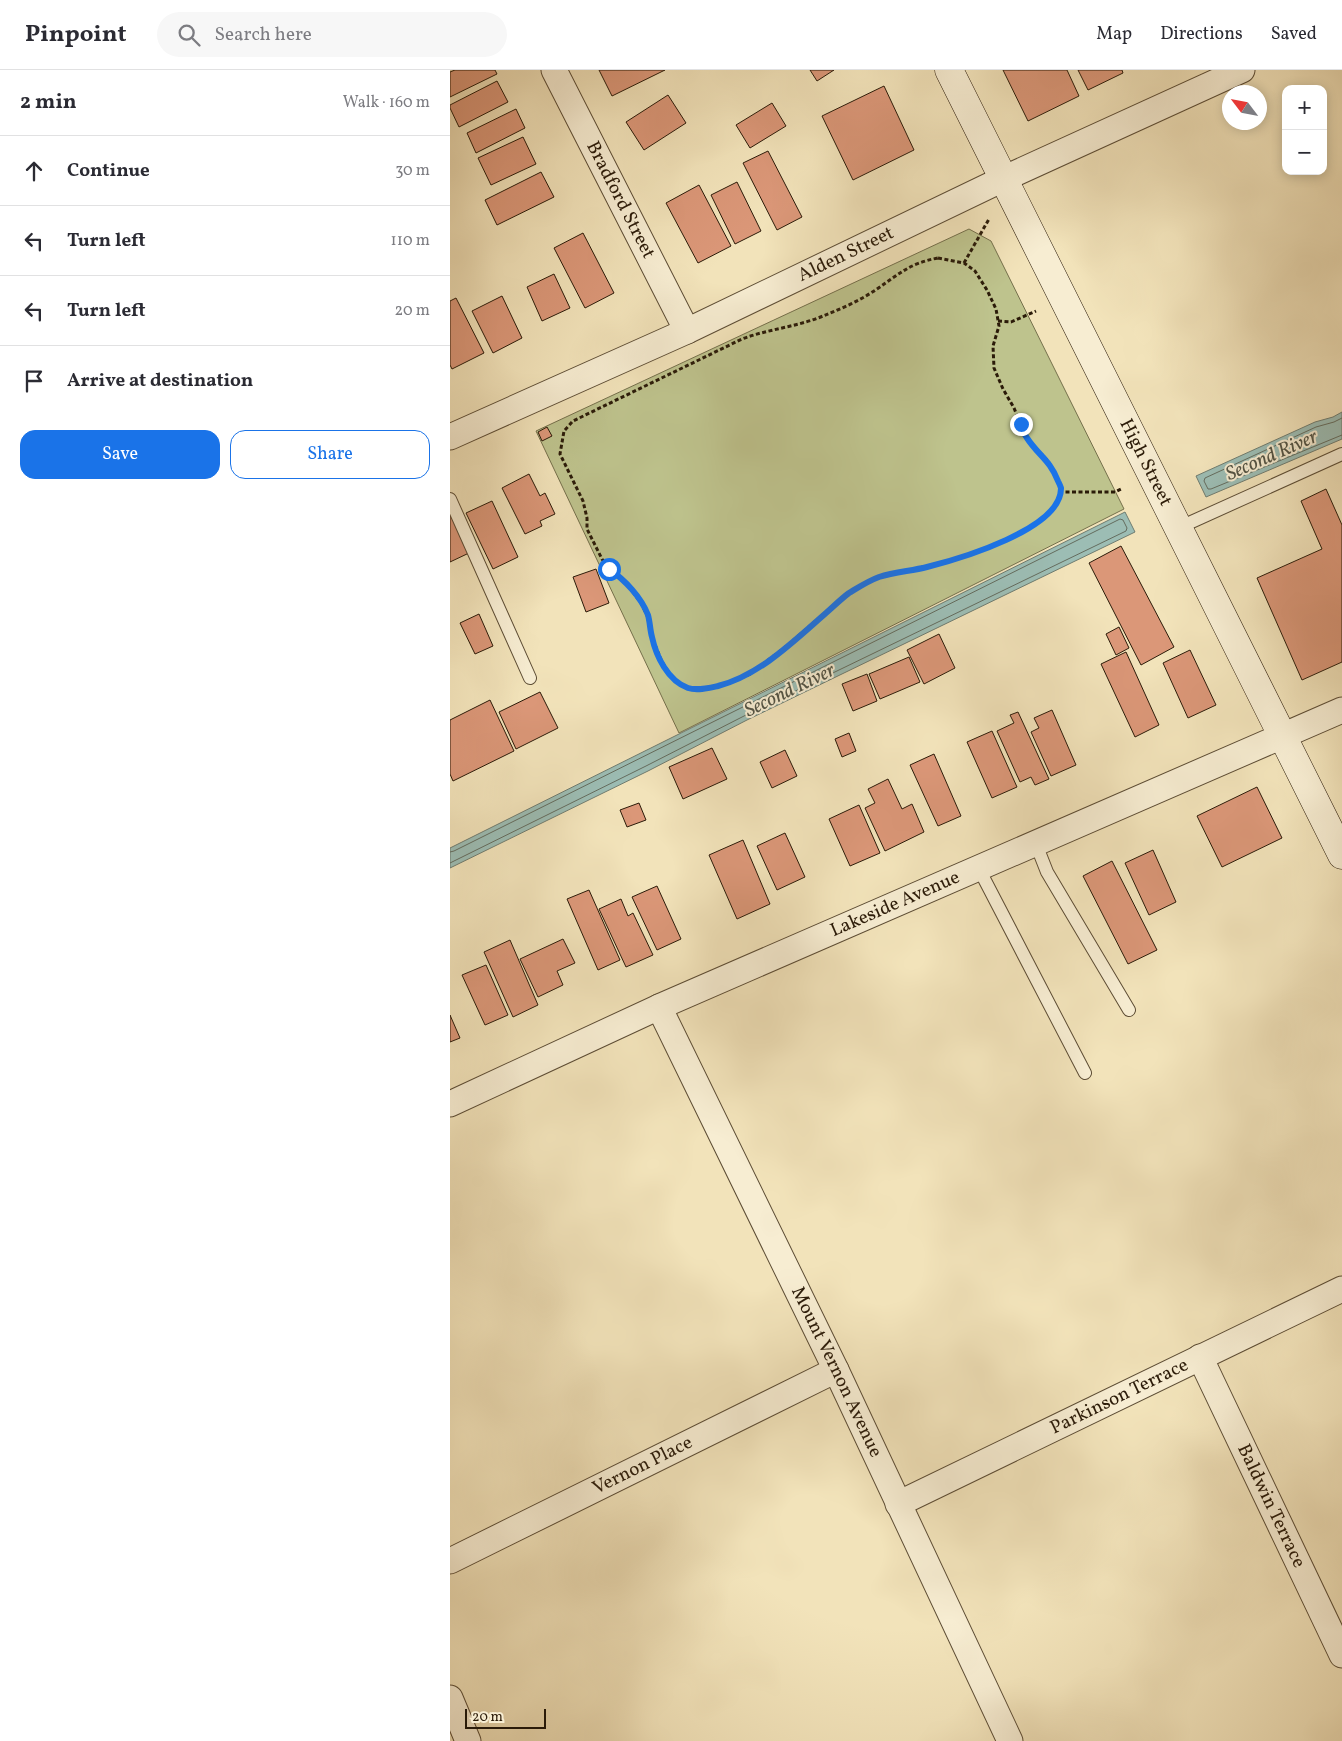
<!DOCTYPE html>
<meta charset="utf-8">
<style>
:root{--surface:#fff;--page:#f7f7f7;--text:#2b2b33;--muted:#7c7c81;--line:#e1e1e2;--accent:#1a73e8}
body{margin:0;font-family:Vollkorn,serif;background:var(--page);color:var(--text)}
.controls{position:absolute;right:15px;top:15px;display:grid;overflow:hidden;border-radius:10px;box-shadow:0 2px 12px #0003}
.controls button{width:45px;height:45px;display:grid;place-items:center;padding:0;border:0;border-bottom:1px solid var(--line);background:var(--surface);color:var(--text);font:25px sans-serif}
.compass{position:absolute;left:772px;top:15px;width:45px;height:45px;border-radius:50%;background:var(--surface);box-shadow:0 2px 12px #0003;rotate:302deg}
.scale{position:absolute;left:15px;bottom:12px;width:81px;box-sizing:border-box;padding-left:5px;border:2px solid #2b1b09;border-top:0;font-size:14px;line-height:18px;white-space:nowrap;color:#2b1b09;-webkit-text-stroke:4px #f7edd2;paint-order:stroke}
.stop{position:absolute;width:15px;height:15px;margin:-11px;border:4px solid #1a73e8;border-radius:50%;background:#fff}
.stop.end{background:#1a73e8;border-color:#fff;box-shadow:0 1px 5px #0008}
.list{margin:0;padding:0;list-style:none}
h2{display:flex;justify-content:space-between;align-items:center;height:65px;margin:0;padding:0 20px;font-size:21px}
h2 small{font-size:16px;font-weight:400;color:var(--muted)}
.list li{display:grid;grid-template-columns:32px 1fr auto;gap:15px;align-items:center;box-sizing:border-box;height:70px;padding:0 20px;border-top:1px solid var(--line)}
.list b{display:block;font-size:19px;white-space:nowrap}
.list em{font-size:16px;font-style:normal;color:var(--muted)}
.actions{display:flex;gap:10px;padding:15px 20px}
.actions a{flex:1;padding:11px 0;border:1px solid var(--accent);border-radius:15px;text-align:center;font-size:18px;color:var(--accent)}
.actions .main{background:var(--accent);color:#fff}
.icon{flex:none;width:28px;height:28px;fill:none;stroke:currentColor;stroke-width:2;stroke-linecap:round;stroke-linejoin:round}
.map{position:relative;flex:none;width:892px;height:1671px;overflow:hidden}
header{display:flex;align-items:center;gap:30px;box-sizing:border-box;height:70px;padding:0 25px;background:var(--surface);border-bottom:1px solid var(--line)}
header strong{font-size:24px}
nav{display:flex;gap:28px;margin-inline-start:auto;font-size:18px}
.search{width:350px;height:45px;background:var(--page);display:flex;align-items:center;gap:12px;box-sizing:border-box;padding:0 18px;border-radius:28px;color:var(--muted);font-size:19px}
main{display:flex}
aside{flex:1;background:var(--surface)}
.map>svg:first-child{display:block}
.green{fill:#bec38d;stroke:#746f4b}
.water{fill:#9cbdb4;stroke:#6f7c70}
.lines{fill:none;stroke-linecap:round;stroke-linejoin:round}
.shore{stroke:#646c5e;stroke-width:1}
.building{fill:#db9778;stroke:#2b1b09}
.service-casing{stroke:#5d4d35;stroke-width:14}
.minor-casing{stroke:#5d4d35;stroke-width:27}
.secondary-casing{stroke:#2b1b09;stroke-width:29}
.path{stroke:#2b1b09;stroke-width:3;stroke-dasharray:4 2.5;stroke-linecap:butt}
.service{stroke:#f7edd2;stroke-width:12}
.minor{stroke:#f7edd2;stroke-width:25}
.secondary{stroke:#f7edd2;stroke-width:28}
.route{stroke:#1a73e8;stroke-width:6}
.labels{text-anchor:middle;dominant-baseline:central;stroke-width:4;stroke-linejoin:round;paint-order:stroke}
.street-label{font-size:19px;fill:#2b1b09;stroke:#f7edd2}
.water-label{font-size:20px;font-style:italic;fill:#535445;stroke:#f7edd2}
</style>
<header>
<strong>Pinpoint</strong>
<div class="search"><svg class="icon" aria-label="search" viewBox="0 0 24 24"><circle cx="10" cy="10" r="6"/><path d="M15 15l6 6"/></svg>Search here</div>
<nav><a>Map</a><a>Directions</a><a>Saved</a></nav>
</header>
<main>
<aside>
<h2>2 min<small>Walk · 160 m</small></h2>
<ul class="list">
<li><svg class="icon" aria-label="ahead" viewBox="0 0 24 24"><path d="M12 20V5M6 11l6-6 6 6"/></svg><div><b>Continue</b></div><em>30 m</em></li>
<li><svg class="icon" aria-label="left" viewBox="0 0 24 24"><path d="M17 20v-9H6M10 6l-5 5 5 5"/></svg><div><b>Turn left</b></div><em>110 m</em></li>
<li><svg class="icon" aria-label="left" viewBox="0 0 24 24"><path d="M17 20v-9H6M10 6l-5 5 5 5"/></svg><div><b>Turn left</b></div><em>20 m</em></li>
<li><svg class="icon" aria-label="arrive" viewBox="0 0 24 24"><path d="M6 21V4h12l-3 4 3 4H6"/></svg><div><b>Arrive at destination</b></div></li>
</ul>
<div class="actions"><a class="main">Save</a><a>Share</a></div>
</aside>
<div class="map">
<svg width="892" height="1671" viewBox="0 0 892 1671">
<rect width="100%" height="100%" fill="#f2e3ba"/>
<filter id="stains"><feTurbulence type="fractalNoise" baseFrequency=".004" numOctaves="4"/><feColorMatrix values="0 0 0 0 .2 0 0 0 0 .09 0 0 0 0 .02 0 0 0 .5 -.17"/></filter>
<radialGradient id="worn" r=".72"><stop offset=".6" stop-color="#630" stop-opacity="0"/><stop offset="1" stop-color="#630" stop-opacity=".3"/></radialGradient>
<!-- green -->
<path class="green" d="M519,159L541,171L674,439L229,663L86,361Z"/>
<!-- water -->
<g class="water">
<path d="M892,342V369L756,427L746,406L865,352L883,347Z"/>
<path d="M675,442L685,462L297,650L198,701L0,798V778Z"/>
</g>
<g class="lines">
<!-- shore -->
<g class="shore">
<path d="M892,348L884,352L866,357L755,408L754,411L758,419H761L892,365"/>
<path d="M0,782L4,781L670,449L673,450L677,458L676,461L294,646L196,696L0,793"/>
</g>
</g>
<!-- building -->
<g class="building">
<path d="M5,0H45L47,4L0,27V2Z"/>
<path d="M149,0H215L162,26Z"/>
<path d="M360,0H384L367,11Z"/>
<path d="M553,0H617L629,26L578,51Z"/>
<path d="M628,0H672L673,3L638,20Z"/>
<path d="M47,11L58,32L9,57L0,38V35Z"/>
<path d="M434,16L464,80L403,110L372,46Z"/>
<path d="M218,25L236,53L194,80L176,52Z"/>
<path d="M322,33L336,56L300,78L286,55Z"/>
<path d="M66,39L75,58L26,83L17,63Z"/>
<path d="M73,67L86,94L41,115L28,88Z"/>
<path d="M318,81L352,147L327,160L293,93Z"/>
<path d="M91,102L104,127L47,155L35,130Z"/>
<path d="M287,112L311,161L285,174L261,125Z"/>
<path d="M249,115L281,176L248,193L216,133Z"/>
<path d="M133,163L164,223L135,238L104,178Z"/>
<path d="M104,204L120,238L92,251L77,217Z"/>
<path d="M52,226L72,268L43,283L22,241Z"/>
<path d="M6,228L34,283L2,299L0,295V231Z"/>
<path d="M97,357L102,366L92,371L88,362Z"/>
<path d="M79,404L90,426L95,423L105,444L90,451L92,456L75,464L52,418Z"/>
<path d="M876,419L892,455V592L852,610L807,508L872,479L851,431Z"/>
<path d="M42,431L68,487L43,499L16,443Z"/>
<path d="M2,445L19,483L0,492V446Z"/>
<path d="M671,476L724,577L691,595L639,493Z"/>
<path d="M146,499L159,533L136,542L123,507Z"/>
<path d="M29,544L43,576L25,584L10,553Z"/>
<path d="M669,557L679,578L666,585L656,564Z"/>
<path d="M489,564L505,598L474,614L457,580Z"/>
<path d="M740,580L766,635L738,648L713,593Z"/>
<path d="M676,582L709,655L685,667L651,594Z"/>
<path d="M459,587L470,612L430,629L419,604Z"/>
<path d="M417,604L427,631L403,641L392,614Z"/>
<path d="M90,622L108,658L66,679L49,642Z"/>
<path d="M40,630L64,681L3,711L0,704V650Z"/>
<path d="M602,640L626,695L601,706L581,662L589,658L584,648Z"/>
<path d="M568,642L599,709L585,715L581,707L570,712L547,661L564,653L560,645Z"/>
<path d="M542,661L567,717L542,728L517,672Z"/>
<path d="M399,663L406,681L392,687L385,669Z"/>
<path d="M262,678L277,709L233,729L219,697Z"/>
<path d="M335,680L347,706L322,718L310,692Z"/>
<path d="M484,684L511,746L488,756L460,695Z"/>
<path d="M438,709L452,739L462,734L474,762L435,781L415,738L425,733L418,719Z"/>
<path d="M807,717L832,768L772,797L747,746Z"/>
<path d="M189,733L196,750L177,757L170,740Z"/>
<path d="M409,735L430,783L400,796L379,749Z"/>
<path d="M335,763L355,807L327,820L307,776Z"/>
<path d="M293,770L320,834L287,849L259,785Z"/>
<path d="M703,780L726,832L699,845L675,793Z"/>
<path d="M662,791L707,880L678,894L633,806Z"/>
<path d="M207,816L231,869L207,880L182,827Z"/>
<path d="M139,820L170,890L148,900L117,829Z"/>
<path d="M171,829L178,846L183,843L203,885L176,897L149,839Z"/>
<path d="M113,869L125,893L107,901L113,915L88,927L70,889Z"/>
<path d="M60,870L88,935L63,947L34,882Z"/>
<path d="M36,895L58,945L35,955L12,905Z"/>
<path d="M0,945L10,968L0,972Z"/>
</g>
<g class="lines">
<!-- service casing -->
<g class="service-casing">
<g id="service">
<path d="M0,429L80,608"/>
<path d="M728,458L892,384"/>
<path d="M586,774L597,802L679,940"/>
<path d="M529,799L635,1003"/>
</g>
</g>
<!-- minor casing -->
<g class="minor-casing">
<g id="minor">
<path id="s1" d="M104,0L237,261"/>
<path id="s2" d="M0,367L237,261L553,109L792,0"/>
<path id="s3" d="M209,937L386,1300L560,1671"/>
<path id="s4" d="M0,1034L209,937L892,640"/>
<path id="s5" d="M750,1287L892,1585"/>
<path id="s6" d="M448,1434L892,1219"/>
<path id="s7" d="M0,1491L386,1300"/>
<path d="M0,1628L18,1671"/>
</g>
</g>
<!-- secondary casing -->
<g class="secondary-casing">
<g id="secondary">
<path id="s8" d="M499,0L892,785"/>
</g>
</g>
<!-- path -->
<g class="path">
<path d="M488,188L514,193L525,201L537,220L546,239L549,256L543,276L544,298L553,319L564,338L576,368L598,391L605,404L611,418L607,433L595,447L577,459L541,477L499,491L430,507L411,515L392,528L338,575L300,604L279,613L257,619L238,618L223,609L212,592L203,570L197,545L191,533L174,510L159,499L152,489L137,459V448L133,431L110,384L114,361L123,351L292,269C318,259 347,257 373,246C391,239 411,230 427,219C449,204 460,193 488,188Z"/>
<path d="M514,193L539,149"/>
<path d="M548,251L561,252L586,241"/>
<path d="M609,422H665L673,418"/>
</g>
<!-- service -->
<use href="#service" class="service"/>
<!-- minor -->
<use href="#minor" class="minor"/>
<!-- secondary -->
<use href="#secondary" class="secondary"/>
</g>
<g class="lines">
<!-- route -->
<path class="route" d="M159,499C175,510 191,527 198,545C200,552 200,560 202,567C206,586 218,611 238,618C247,621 259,618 268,616C310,605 344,571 376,543C384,536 391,529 399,523C409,517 418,511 429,507C445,502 461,501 477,497C509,489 612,459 611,418C610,415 609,413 608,411C600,390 588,385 577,368C574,364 573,359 571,354"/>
</g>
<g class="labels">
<!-- street labels -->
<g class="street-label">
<text stroke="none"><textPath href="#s1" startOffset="146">Bradford Street</textPath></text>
<text stroke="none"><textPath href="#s2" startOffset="436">Alden Street</textPath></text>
<text stroke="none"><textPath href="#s8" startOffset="439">High Street</textPath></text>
<text stroke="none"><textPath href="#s4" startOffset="488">Lakeside Avenue</textPath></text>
<text stroke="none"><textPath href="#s3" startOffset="406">Mount Vernon Avenue</textPath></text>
<text stroke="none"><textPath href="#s6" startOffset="246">Parkinson Terrace</textPath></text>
<text stroke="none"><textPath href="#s7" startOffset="215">Vernon Place</textPath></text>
<text stroke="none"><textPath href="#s5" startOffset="165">Baldwin Terrace</textPath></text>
</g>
<!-- water labels -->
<g class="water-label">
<text transform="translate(822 386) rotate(-24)">Second River</text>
<text transform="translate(340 621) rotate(-26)">Second River</text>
</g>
</g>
<rect width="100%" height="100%" filter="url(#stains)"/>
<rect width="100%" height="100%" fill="url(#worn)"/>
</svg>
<div class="controls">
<button>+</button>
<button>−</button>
</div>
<svg class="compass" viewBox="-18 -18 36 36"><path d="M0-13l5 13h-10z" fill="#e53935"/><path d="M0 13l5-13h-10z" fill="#7c7c81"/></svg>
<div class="scale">20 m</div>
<div class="stop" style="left:159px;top:499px"></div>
<div class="stop end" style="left:571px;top:354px"></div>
</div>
</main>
